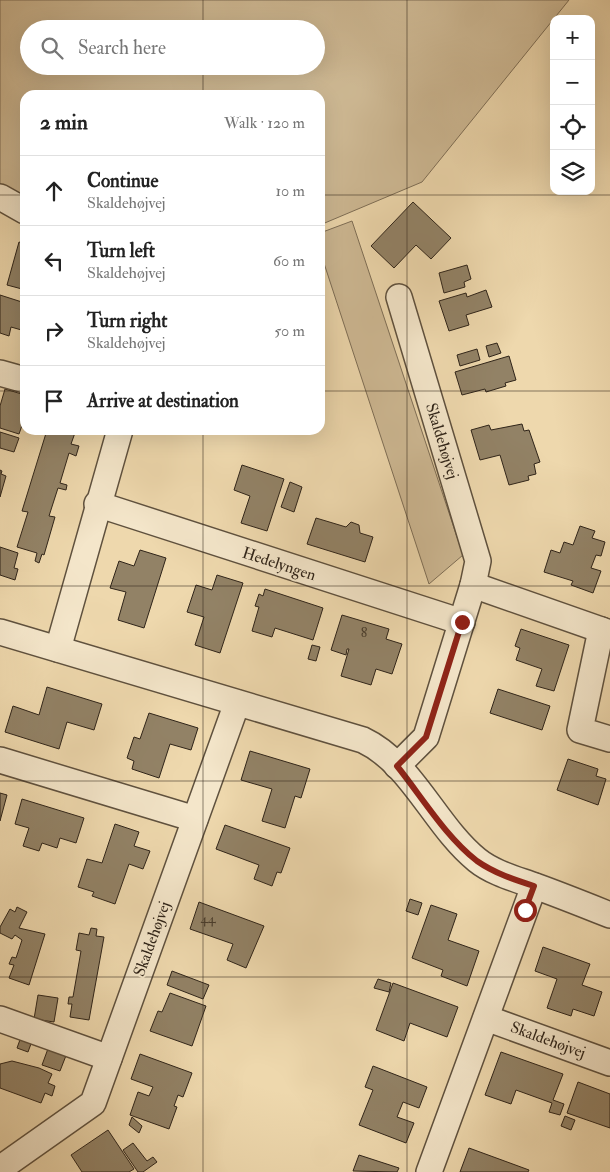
<!DOCTYPE html>
<meta charset="utf-8">
<style>
:root{--surface:#fff;--page:#f2f2f2;--text:#222;--muted:#767676;--line:#e0e0e0}
body{margin:0;font-family:"IM FELL Double Pica",serif;background:var(--page);color:var(--text)}
.controls{position:absolute;right:15px;top:15px;display:grid;overflow:hidden;border-radius:10px;box-shadow:0 5px 20px #0002}
.controls button{width:45px;height:45px;display:grid;place-items:center;padding:0;border:0;border-bottom:1px solid var(--line);background:var(--surface);color:var(--text);font:25px sans-serif}
.stop{position:absolute;width:15px;height:15px;margin:-11px;border:4px solid #8f2418;border-radius:50%;background:#fff}
.stop.end{background:#8f2418;border-color:#fff;box-shadow:0 1px 5px #0008}
.list{margin:0;padding:0;list-style:none}
h2{display:flex;justify-content:space-between;align-items:center;height:65px;margin:0;padding:0 20px;font-size:21px}
h2 small{font-size:16px;font-weight:400;color:var(--muted)}
.list li{display:grid;grid-template-columns:32px 1fr auto;gap:15px;align-items:center;box-sizing:border-box;height:70px;padding:0 20px;border-top:1px solid var(--line)}
.list b{display:block;font-size:19px;white-space:nowrap}
.list p{margin:0;font-size:16px;white-space:nowrap;color:var(--muted)}
.list em{font-size:16px;font-style:normal;color:var(--muted)}
.icon{flex:none;width:28px;height:28px;fill:none;stroke:currentColor;stroke-width:2;stroke-linecap:round;stroke-linejoin:round}
.map{position:relative;flex:none;width:610px;height:1172px;overflow:hidden}
.search{position:absolute;background:var(--surface);box-shadow:0 5px 20px #0002;left:20px;top:20px;width:305px;height:55px;display:flex;align-items:center;gap:12px;box-sizing:border-box;padding:0 18px;border-radius:28px;color:var(--muted);font-size:19px}
.panel{position:absolute;background:var(--surface);box-shadow:0 5px 20px #0002;left:20px;top:90px;width:305px;height:345px;border-radius:15px}
.map>svg:first-child{display:block}
.green{fill:#ceb994;stroke:#7e6e56;fill-rule:evenodd}
.building{fill:#928266;stroke:#2f2419}
.lines{fill:none;stroke-linecap:round;stroke-linejoin:round}
.minor-casing{stroke:#5f513e;stroke-width:28}
.minor{stroke:#f4e6ca;stroke-width:25}
.route{stroke:#8f2418;stroke-width:6}
.grid{fill:none;stroke:#2f2419;stroke-width:1;stroke-opacity:0.55}
.labels{text-anchor:middle;dominant-baseline:central;stroke-width:4;stroke-linejoin:round;paint-order:stroke}
.number-label{font-size:14px;fill:#483c2c}
.street-label{font-size:16px;fill:#2f2419;stroke:#f4e6ca}
</style>
<div class="map">
<svg width="610" height="1172" viewBox="0 0 610 1172">
<rect width="100%" height="100%" fill="#eed8ad"/>
<filter id="stains"><feTurbulence type="fractalNoise" baseFrequency=".004" numOctaves="4"/><feColorMatrix values="0 0 0 0 .2 0 0 0 0 .09 0 0 0 0 .02 0 0 0 .5 -.17"/></filter>
<radialGradient id="worn" r=".72"><stop offset=".6" stop-color="#630" stop-opacity="0"/><stop offset="1" stop-color="#630" stop-opacity=".3"/></radialGradient>
<!-- green -->
<g class="green">
<path d="M0,0H569L422,182L320,225V95H25V197L0,185ZM29,29H316V66H29Z"/>
<path d="M352,221L463,555L429,584L320,251V233Z"/>
</g>
<!-- building -->
<g class="building">
<path d="M413,202L451,238L431,259L416,245L394,268L371,246Z"/>
<path d="M19,242L25,244V279L22,289L7,285Z"/>
<path d="M467,265L471,279L464,282L465,287L444,293L439,273Z"/>
<path d="M486,290L492,307L466,315L469,325L449,331L439,301L466,293L467,297Z"/>
<path d="M0,295L25,303V331L11,327L9,336L0,333Z"/>
<path d="M497,343L501,353L489,357L486,346Z"/>
<path d="M477,349L480,360L460,366L457,355Z"/>
<path d="M509,356L516,380L505,383L506,386L486,392L485,389L462,395L455,372Z"/>
<path d="M5,389L25,395V417L19,434L0,428V406Z"/>
<path d="M522,424L524,431L529,430L540,462L534,464L536,474L528,476L529,480L509,485L500,455L480,460L471,430L489,425L491,430Z"/>
<path d="M47,430H76L71,444L79,446L76,456L69,453L60,483L67,485L66,490L58,488L49,516L55,517L44,555L42,554L39,563L35,561L37,553L17,547L28,512L22,511Z"/>
<path d="M0,432L19,438L14,452L0,448Z"/>
<path d="M242,465L284,479L267,531L241,523L250,496L234,490Z"/>
<path d="M0,470L2,471L1,474L6,476L0,497Z"/>
<path d="M290,482L302,487L294,512L281,507Z"/>
<path d="M316,518L346,527L351,522L359,525L360,533L373,537L365,562L307,544Z"/>
<path d="M580,526L595,531L592,538L605,542L601,556L596,555L591,568L601,571L593,593L571,585L573,581L544,572L551,550L560,553L564,542L573,545Z"/>
<path d="M0,547L18,553L14,568L18,569L15,580L0,575Z"/>
<path d="M140,550L166,558L144,628L118,620L126,592L110,588L119,561L134,566Z"/>
<path d="M217,575L243,583L220,653L195,645L204,617L187,612L196,585L212,590Z"/>
<path d="M265,589L323,608L313,640L275,628L272,637L252,631L259,607L255,606L259,594L263,596Z"/>
<path d="M342,615L389,629L386,639L402,644L392,674L376,669L371,685L341,676L349,649H347L346,655L331,650Z"/>
<path d="M521,629L569,645L554,691L536,686L542,669L516,660L520,648L515,646Z"/>
<path d="M312,645L320,647L316,661L308,659Z"/>
<path d="M47,687L102,704L94,730L67,722L59,749L5,732L13,706L39,715Z"/>
<path d="M498,689L550,706L542,730L490,713Z"/>
<path d="M149,713L198,728L191,750L170,744L159,778L132,769L134,761L127,758L134,737L140,739Z"/>
<path d="M250,751L310,769L301,798L295,796L285,828L262,821L272,789L241,780Z"/>
<path d="M568,759L598,769L596,776L606,779L598,805L557,790Z"/>
<path d="M0,793L7,795L0,821Z"/>
<path d="M22,799L84,818L76,843L60,838L57,848L42,843L39,851L23,846L29,828L15,824Z"/>
<path d="M115,824L139,832L134,846L150,851L143,869L129,864L115,904L92,896L94,892L78,887L87,859L102,863Z"/>
<path d="M225,825L290,848L281,873L277,872L272,886L254,879L259,865L216,849Z"/>
<path d="M410,899L422,903L418,915L406,911Z"/>
<path d="M199,902L264,926L246,968L227,960L233,944L190,929Z"/>
<path d="M431,905L457,914L448,940L479,951L467,986L441,976L443,970L412,958Z"/>
<path d="M17,907L27,912L19,928L45,934L29,985L9,978L14,965L9,964L12,957L16,958L22,940L15,935L12,939L0,933V927L10,909L15,912Z"/>
<path d="M91,928L97,929L96,936L104,937L89,1020L70,1017L72,1004H68L69,997H73L81,951L76,950L79,933L89,935Z"/>
<path d="M543,947L590,964L582,985L602,992L594,1016L573,1009L571,1016L547,1008L557,979L535,971Z"/>
<path d="M172,971L209,985L203,999L167,985Z"/>
<path d="M378,979L391,983L389,992L374,988Z"/>
<path d="M393,983L458,1007L447,1037L410,1023L404,1041L376,1030Z"/>
<path d="M170,993L206,1006L192,1046L150,1031L158,1011L162,1012Z"/>
<path d="M38,995L58,998L54,1022L34,1019Z"/>
<path d="M21,1037L32,1041L28,1052L17,1048Z"/>
<path d="M49,1046L67,1053L60,1071L42,1065Z"/>
<path d="M501,1052L563,1074L553,1100L564,1104L560,1115L549,1112L552,1103L516,1090L511,1104L485,1095Z"/>
<path d="M140,1054L192,1073L183,1097L178,1095L174,1106L177,1107L169,1129L130,1115L138,1092L149,1096L153,1087L131,1079Z"/>
<path d="M12,1061L39,1068L52,1074L48,1083L55,1086L52,1096L45,1093L41,1103L0,1088V1064Z"/>
<path d="M373,1066L427,1087L419,1108L403,1102L397,1117L414,1123L406,1143L359,1125L373,1090L365,1087Z"/>
<path d="M578,1082L610,1094V1128L567,1113Z"/>
<path d="M565,1116L575,1120L571,1130L561,1126Z"/>
<path d="M132,1117L142,1126L139,1133L129,1125Z"/>
<path d="M108,1130L134,1169L129,1172H82L71,1155Z"/>
<path d="M133,1143L147,1161L153,1157L157,1162L143,1172H138L123,1150Z"/>
<path d="M469,1148L529,1170L528,1172H460Z"/>
<path d="M359,1155L399,1168L397,1172L353,1171Z"/>
</g>
<g class="lines">
<!-- minor casing -->
<g class="minor-casing">
<g id="minor">
<path d="M0,197L25,211"/>
<path d="M0,373L25,380"/>
<path d="M97,504L462,622"/>
<path d="M473,585L610,633"/>
<path d="M601,630L580,730L610,739"/>
<path d="M0,632L363,740C412,763 435,826 477,860C493,873 516,879 535,886C560,895 585,905 610,915"/>
<path d="M58,649L120,430"/>
<path d="M0,760L195,819"/>
<path d="M397,766L426,737L473,585L478,561L399,297"/>
<path d="M486,1018L610,1063"/>
<path d="M0,1019L109,1058"/>
<path d="M8,1163L93,1103L237,703"/>
<path d="M429,1172L534,886"/>
</g>
</g>
<!-- minor -->
<use href="#minor" class="minor"/>
</g>
<g class="lines">
<!-- route -->
<path class="route" d="M462,622L426,737L397,766C422,797 445,836 477,861C494,873 515,880 534,886L525,910"/>
</g>
<!-- grid -->
<path class="grid" d="M203,0V29M407,0V1172M203,66V95M0,195H25M320,195H610M0,391H25M320,391H610M203,430V1172M0,586H610M0,781H610M0,977H610"/>
<g class="labels">
<!-- number labels -->
<g class="number-label">
<text x="364" y="632">8</text>
<text x="208" y="918">44</text>
</g>
<!-- street labels -->
<g class="street-label">
<text transform="translate(442 441) rotate(73)">Skaldehøjvej</text>
<text transform="translate(279 564) rotate(18)">Hedelyngen</text>
<text transform="translate(152 939) rotate(-70)">Skaldehøjvej</text>
<text transform="translate(548 1040) rotate(20)">Skaldehøjvej</text>
</g>
</g>
<rect width="100%" height="100%" filter="url(#stains)"/>
<rect width="100%" height="100%" fill="url(#worn)"/>
</svg>
<div class="controls">
<button>+</button>
<button>−</button>
<button><svg class="icon" aria-label="locate" viewBox="0 0 24 24"><circle cx="12" cy="12" r="6"/><path d="M12 2v4M12 18v4M2 12h4M18 12h4"/></svg></button>
<button><svg class="icon" aria-label="layers" viewBox="0 0 24 24"><path d="M12 4l9 5-9 5-9-5zM3 14l9 5 9-5"/></svg></button>
</div>
<div class="stop" style="left:525px;top:910px"></div>
<div class="stop end" style="left:462px;top:622px"></div>
<div class="search"><svg class="icon" aria-label="search" viewBox="0 0 24 24"><circle cx="10" cy="10" r="6"/><path d="M15 15l6 6"/></svg>Search here</div>
<section class="panel">
<h2>2 min<small>Walk · 120 m</small></h2>
<ul class="list">
<li><svg class="icon" aria-label="ahead" viewBox="0 0 24 24"><path d="M12 20V5M6 11l6-6 6 6"/></svg><div><b>Continue</b><p>Skaldehøjvej</p></div><em>10 m</em></li>
<li><svg class="icon" aria-label="left" viewBox="0 0 24 24"><path d="M17 20v-9H6M10 6l-5 5 5 5"/></svg><div><b>Turn left</b><p>Skaldehøjvej</p></div><em>60 m</em></li>
<li><svg class="icon" aria-label="right" viewBox="0 0 24 24"><path d="M7 20v-9h11M14 6l5 5-5 5"/></svg><div><b>Turn right</b><p>Skaldehøjvej</p></div><em>50 m</em></li>
<li><svg class="icon" aria-label="arrive" viewBox="0 0 24 24"><path d="M6 21V4h12l-3 4 3 4H6"/></svg><div><b>Arrive at destination</b></div></li>
</ul>
</section>
</div>
